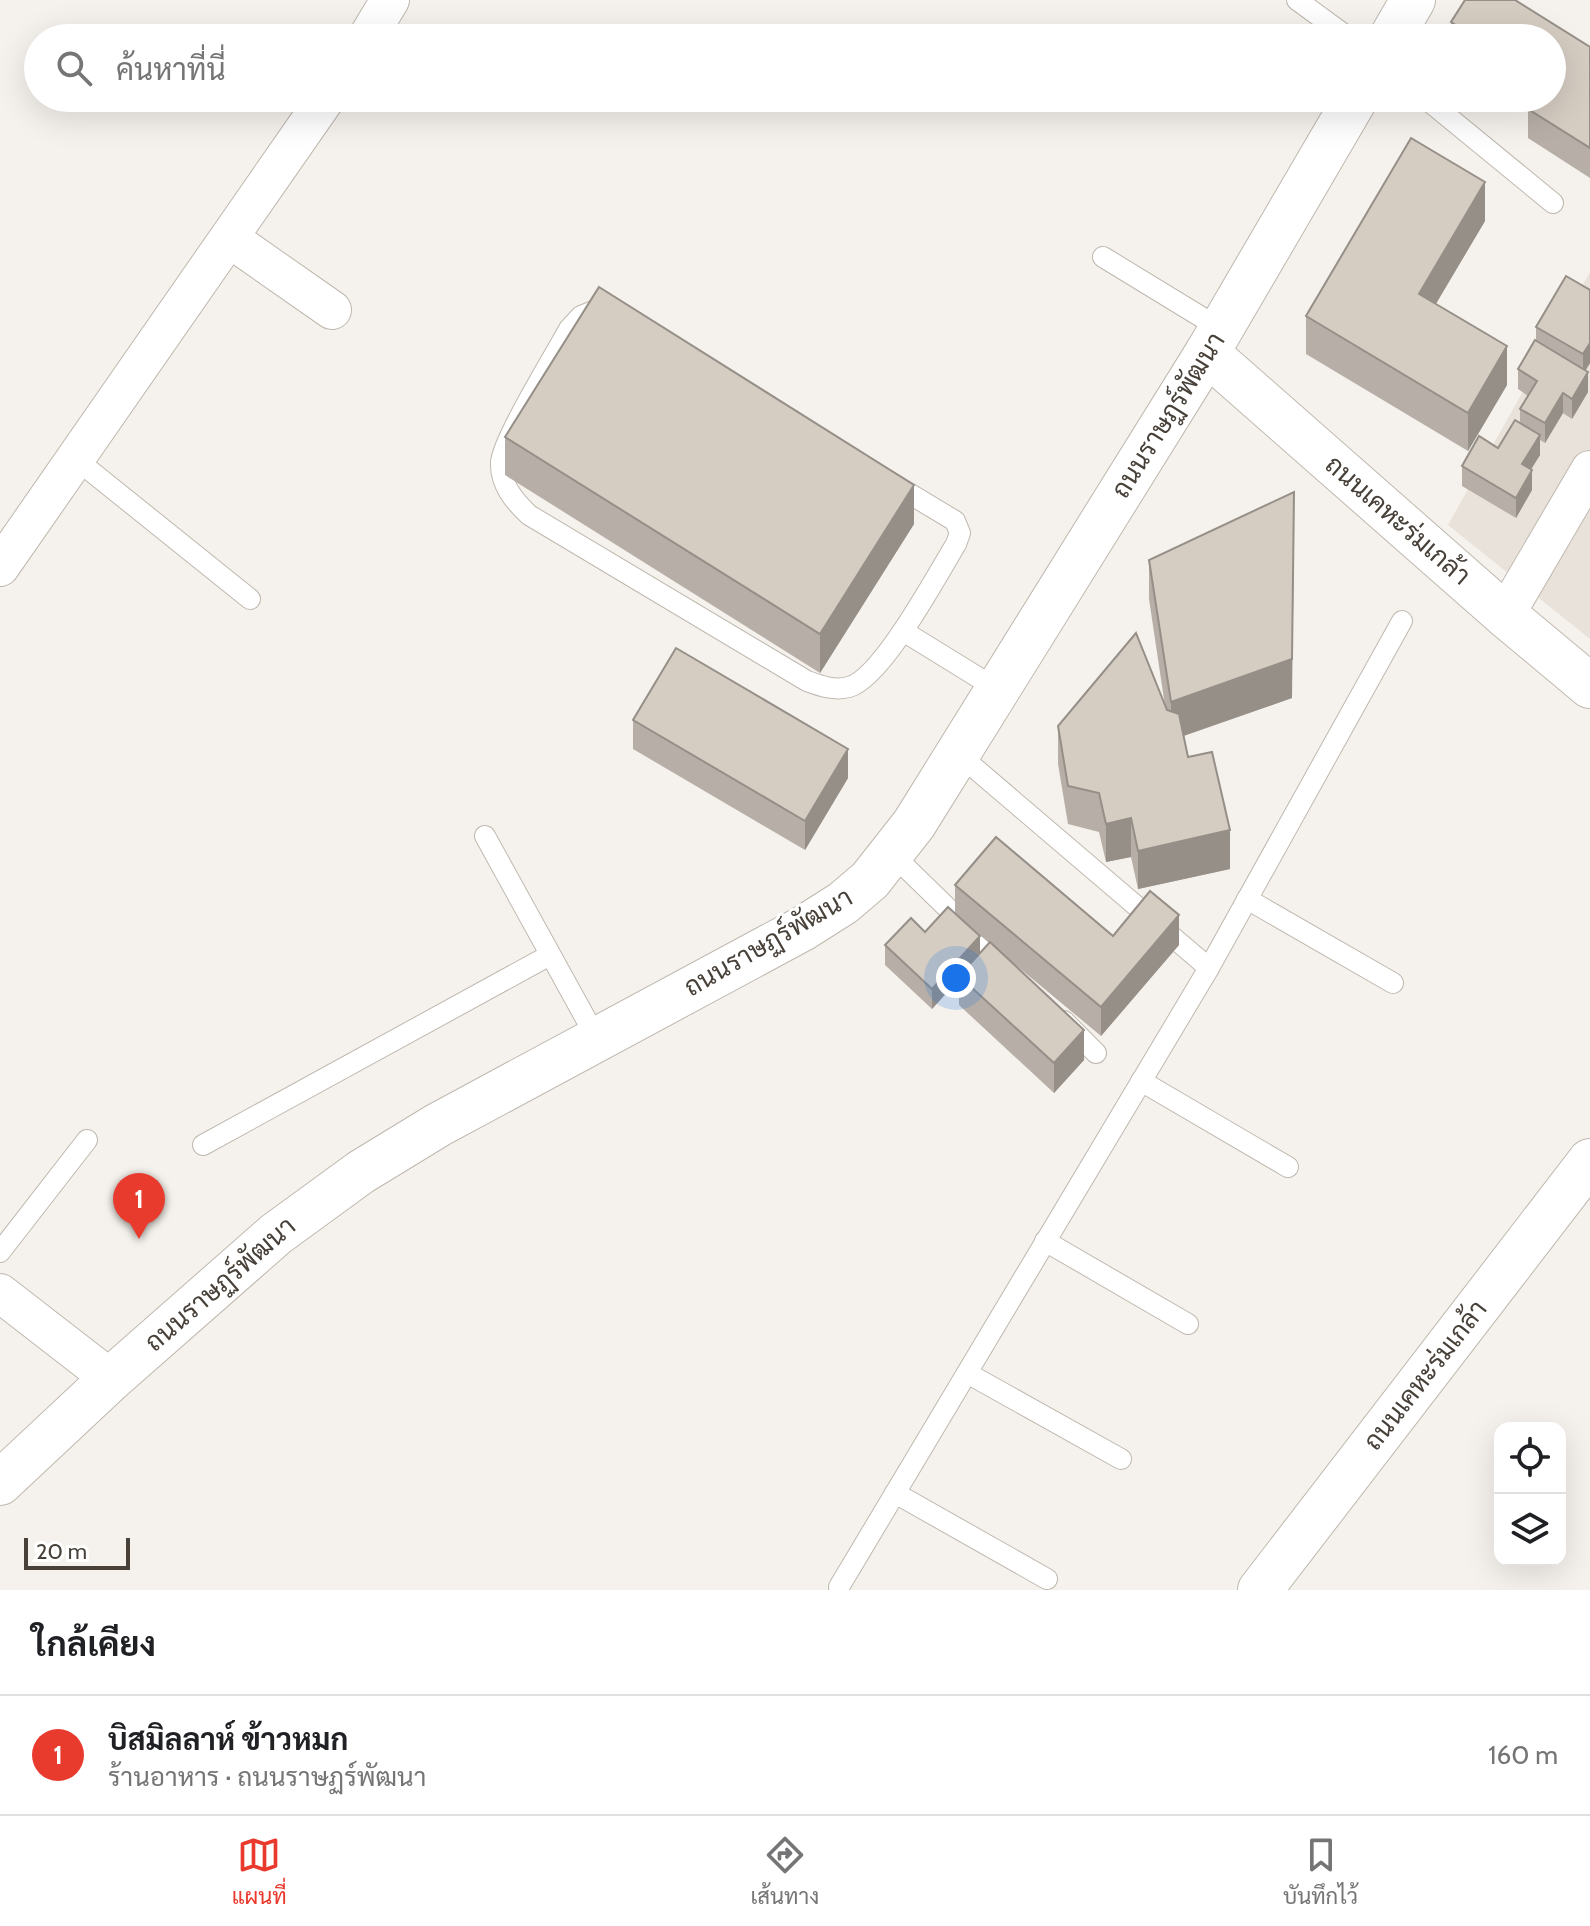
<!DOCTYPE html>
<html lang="th">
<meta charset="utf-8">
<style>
:root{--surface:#fff;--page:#f6f6f6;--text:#202124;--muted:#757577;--line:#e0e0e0;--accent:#e93a2e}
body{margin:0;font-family:Cabin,Sarabun,sans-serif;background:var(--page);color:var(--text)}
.controls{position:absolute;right:24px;bottom:24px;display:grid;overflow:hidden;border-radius:16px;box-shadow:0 8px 32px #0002}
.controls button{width:72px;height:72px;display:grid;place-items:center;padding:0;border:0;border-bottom:2px solid var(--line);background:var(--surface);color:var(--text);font:40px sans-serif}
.scale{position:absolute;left:24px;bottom:20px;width:106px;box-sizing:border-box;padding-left:8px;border:4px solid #48413a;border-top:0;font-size:22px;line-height:28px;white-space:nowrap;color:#48413a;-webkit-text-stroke:6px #fff;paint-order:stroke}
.you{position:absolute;left:956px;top:978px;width:28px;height:28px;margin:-20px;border:6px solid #fff;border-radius:50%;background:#1a73e8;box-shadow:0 0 0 12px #1a73e833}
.badge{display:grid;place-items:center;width:52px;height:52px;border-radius:50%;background:var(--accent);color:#fff;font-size:26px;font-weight:700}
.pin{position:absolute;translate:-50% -66px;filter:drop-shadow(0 2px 4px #0008)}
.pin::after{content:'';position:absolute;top:42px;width:28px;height:24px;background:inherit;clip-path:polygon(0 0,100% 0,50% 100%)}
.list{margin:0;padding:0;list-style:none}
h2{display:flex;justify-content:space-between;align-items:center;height:104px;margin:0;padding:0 32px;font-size:34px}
h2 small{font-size:26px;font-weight:400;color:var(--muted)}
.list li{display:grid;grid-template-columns:52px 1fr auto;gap:24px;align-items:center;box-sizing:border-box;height:120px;padding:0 32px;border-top:2px solid var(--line)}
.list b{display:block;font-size:30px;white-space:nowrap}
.list p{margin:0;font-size:26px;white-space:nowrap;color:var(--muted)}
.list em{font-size:26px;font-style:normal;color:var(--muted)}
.icon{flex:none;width:44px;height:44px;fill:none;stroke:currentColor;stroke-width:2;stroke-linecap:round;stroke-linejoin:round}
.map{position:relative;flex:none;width:1590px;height:1590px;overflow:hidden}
.search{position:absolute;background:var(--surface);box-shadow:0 8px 32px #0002;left:24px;right:24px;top:24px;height:88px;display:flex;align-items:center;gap:20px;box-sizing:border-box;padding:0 28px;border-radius:44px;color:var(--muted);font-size:30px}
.sheet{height:224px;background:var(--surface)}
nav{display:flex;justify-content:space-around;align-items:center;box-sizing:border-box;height:112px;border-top:2px solid var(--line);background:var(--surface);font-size:22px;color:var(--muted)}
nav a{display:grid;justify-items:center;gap:4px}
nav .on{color:var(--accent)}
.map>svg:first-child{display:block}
.residential{fill:#e8e2da}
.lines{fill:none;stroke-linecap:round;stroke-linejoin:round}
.service-casing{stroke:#bfb8af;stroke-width:22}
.minor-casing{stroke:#bfb8af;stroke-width:40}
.tertiary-casing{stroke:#bfb8af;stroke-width:46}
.service{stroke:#fff;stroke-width:20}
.minor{stroke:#fff;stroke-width:38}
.tertiary{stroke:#fff;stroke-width:44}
.wall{fill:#b7afa7;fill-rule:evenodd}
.shaded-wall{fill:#958f88}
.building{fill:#d5ccc2;stroke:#958f88;stroke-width:2}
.labels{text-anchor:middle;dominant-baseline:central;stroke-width:6;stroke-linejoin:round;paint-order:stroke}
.street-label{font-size:26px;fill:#48413a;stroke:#fff}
</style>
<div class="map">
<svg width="1590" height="1590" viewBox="0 0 1590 1590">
<rect width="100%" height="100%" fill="#f5f1ec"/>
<!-- residential -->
<path class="residential" d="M1590,272V639L1448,525Z"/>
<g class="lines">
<!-- service casing -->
<g class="service-casing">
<g id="service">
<path d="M1297,0L1349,38"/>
<path d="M1425,98L1553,203"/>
<path d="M1103,257L1221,329"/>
<path d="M596,310L606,311L955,521L960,533L956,544C937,575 882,678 849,687C834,691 821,686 807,681L529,515C514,501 500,484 501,462C503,439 555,355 569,329L581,316Z"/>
<path d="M77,460L250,599"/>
<path d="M903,631L997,689"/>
<path d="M957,753L1209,968"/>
<path d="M485,836L597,1039"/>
<path d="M892,854L1004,963"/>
<path d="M1247,899L1393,983"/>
<path d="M1064,1021L1096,1053"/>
<path d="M1141,1081L1288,1167"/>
<path d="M203,1145L550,955"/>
<path d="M1045,1241L1188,1324"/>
<path d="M0,1252L87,1140"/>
<path d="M967,1373L1121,1459"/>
<path d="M895,1493L1047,1579"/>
<path d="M839,1587L1209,968L1402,621"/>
</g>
</g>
<!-- minor casing -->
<g class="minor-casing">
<g id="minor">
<path d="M367,38L390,0"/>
<path d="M229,238L332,310"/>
<path d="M0,567L326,98"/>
<path d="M1505,615L1590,470"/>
<path d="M0,1293L111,1379"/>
</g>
</g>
<!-- tertiary casing -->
<g class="tertiary-casing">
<g id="tertiary">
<path d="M1391,38L1413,0"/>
<path d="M1207,353L1505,615L1590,686"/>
<path d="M0,1483L111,1379L276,1234L361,1172L438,1125L802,929L843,903L870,880L914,824L1207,353L1356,98"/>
<path d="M1260,1590L1590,1161"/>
</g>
</g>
<!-- service -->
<use href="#service" class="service"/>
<!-- minor -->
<use href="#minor" class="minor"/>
<!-- tertiary -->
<use href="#tertiary" class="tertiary"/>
</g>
<!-- wall -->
<g class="wall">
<path d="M1465,0H1515L1590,47V178L1528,138V109L1532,103L1524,98H1552V38H1451V22Z"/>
<path d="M1485,221L1436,304L1507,385L1468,451L1306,354V316Z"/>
<path d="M1566,276L1590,363L1586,370L1588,392L1572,419L1563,413L1545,443L1540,440V455L1531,469L1532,490L1516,518L1462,486V466L1498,448L1520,424V409L1528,396L1518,389V369L1536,341V327Z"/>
<path d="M505,437L914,524L820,673L505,475Z"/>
<path d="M1149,560L1292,698L1184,736L1188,757L1230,869L1138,889L1131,857L1106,862L1099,832L1068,824L1058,764V726L1165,706L1149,599Z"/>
<path d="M633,720L848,778L805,850L633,749Z"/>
<path d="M955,885L1113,936L1179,945L1101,1036L1000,952L1084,1060L1054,1093L959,1005V979L932,1009L885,965V945L925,932L955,913ZM966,923L989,943L980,953Z"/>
</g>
<!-- shaded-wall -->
<g class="shaded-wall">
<path d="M1485,182V221L1419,332V294Z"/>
<path d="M1590,343V363L1583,374V354Z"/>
<path d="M1507,346V385L1468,451V413Z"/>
<path d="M1588,372V392L1572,419V399Z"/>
<path d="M1563,393V413L1545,443V423Z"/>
<path d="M1540,435V455L1522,484V464Z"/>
<path d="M1532,470V490L1516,518V498Z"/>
<path d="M914,485V524L820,673V634Z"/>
<path d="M1294,531L1292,698L1171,740V702Z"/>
<path d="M848,749V778L805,850V821Z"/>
<path d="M1131,818V857L1106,862V824Z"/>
<path d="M1230,830V869L1138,889V851Z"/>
<path d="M1179,915V945L1101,1036V1007Z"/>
<path d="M980,936V956L959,976V979L932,1009V989Z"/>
<path d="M1084,1030V1060L1054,1093V1063Z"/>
</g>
<!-- building -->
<g class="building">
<path d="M1465,0H1515L1590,47V148L1528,109L1535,98H1552V38H1476L1451,22Z"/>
<path d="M1411,138L1485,182L1419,294L1507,346L1468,413L1306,316Z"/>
<path d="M1566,276L1590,290V343L1583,354L1536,327Z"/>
<path d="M599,287L914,485L820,634L505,437Z"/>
<path d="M1535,340L1588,372L1572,399L1563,393L1545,423L1520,409L1537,381L1518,369Z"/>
<path d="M1515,420L1540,435L1522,464L1532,470L1516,498L1462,466L1479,436L1498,448Z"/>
<path d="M1294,492L1292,659L1171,702L1149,560Z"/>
<path d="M1136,633L1167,710L1179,714L1188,757L1212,752L1230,830L1138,851L1131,818L1106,824L1099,793L1068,786L1058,726Z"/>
<path d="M676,648L848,749L805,821L633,720Z"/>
<path d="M996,837L1113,936L1150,891L1179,915L1101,1007L955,885Z"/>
<path d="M948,907L980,936L932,989L885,945L911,918L925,932Z"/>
<path d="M990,942L1084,1030L1054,1063L959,976Z"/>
</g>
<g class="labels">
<!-- street labels -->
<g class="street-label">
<text transform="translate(1168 415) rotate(-58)">ถนนราษฏร์พัฒนา</text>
<text transform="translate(1398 520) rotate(41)">ถนนเคหะร่มเกล้า</text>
<text transform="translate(768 942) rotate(-30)">ถนนราษฏร์พัฒนา</text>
<text transform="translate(220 1284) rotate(-41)">ถนนราษฏร์พัฒนา</text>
<text transform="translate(1425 1375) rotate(-52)">ถนนเคหะร่มเกล้า</text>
</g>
</g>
</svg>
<div class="controls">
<button><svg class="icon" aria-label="locate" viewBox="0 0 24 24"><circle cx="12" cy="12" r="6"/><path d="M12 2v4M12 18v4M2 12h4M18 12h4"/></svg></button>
<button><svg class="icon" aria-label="layers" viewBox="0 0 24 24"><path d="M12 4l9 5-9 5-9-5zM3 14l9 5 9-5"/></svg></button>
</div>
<div class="scale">20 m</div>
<div class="you"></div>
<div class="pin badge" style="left:139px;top:1239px">1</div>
<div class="search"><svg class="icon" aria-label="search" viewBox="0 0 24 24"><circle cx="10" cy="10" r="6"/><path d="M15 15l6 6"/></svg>ค้นหาที่นี่</div>
</div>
<section class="sheet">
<h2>ใกล้เคียง<small></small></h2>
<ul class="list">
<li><span class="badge">1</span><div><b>บิสมิลลาห์ ข้าวหมก</b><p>ร้านอาหาร · ถนนราษฏร์พัฒนา</p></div><em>160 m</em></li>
</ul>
</section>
<nav>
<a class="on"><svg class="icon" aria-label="map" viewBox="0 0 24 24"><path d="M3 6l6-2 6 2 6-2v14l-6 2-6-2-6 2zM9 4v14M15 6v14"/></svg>แผนที่</a>
<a><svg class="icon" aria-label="directions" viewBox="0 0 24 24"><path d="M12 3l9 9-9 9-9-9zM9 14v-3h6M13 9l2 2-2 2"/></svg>เส้นทาง</a>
<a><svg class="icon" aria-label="saved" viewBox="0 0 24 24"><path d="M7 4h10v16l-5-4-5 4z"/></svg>บันทึกไว้</a>
</nav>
